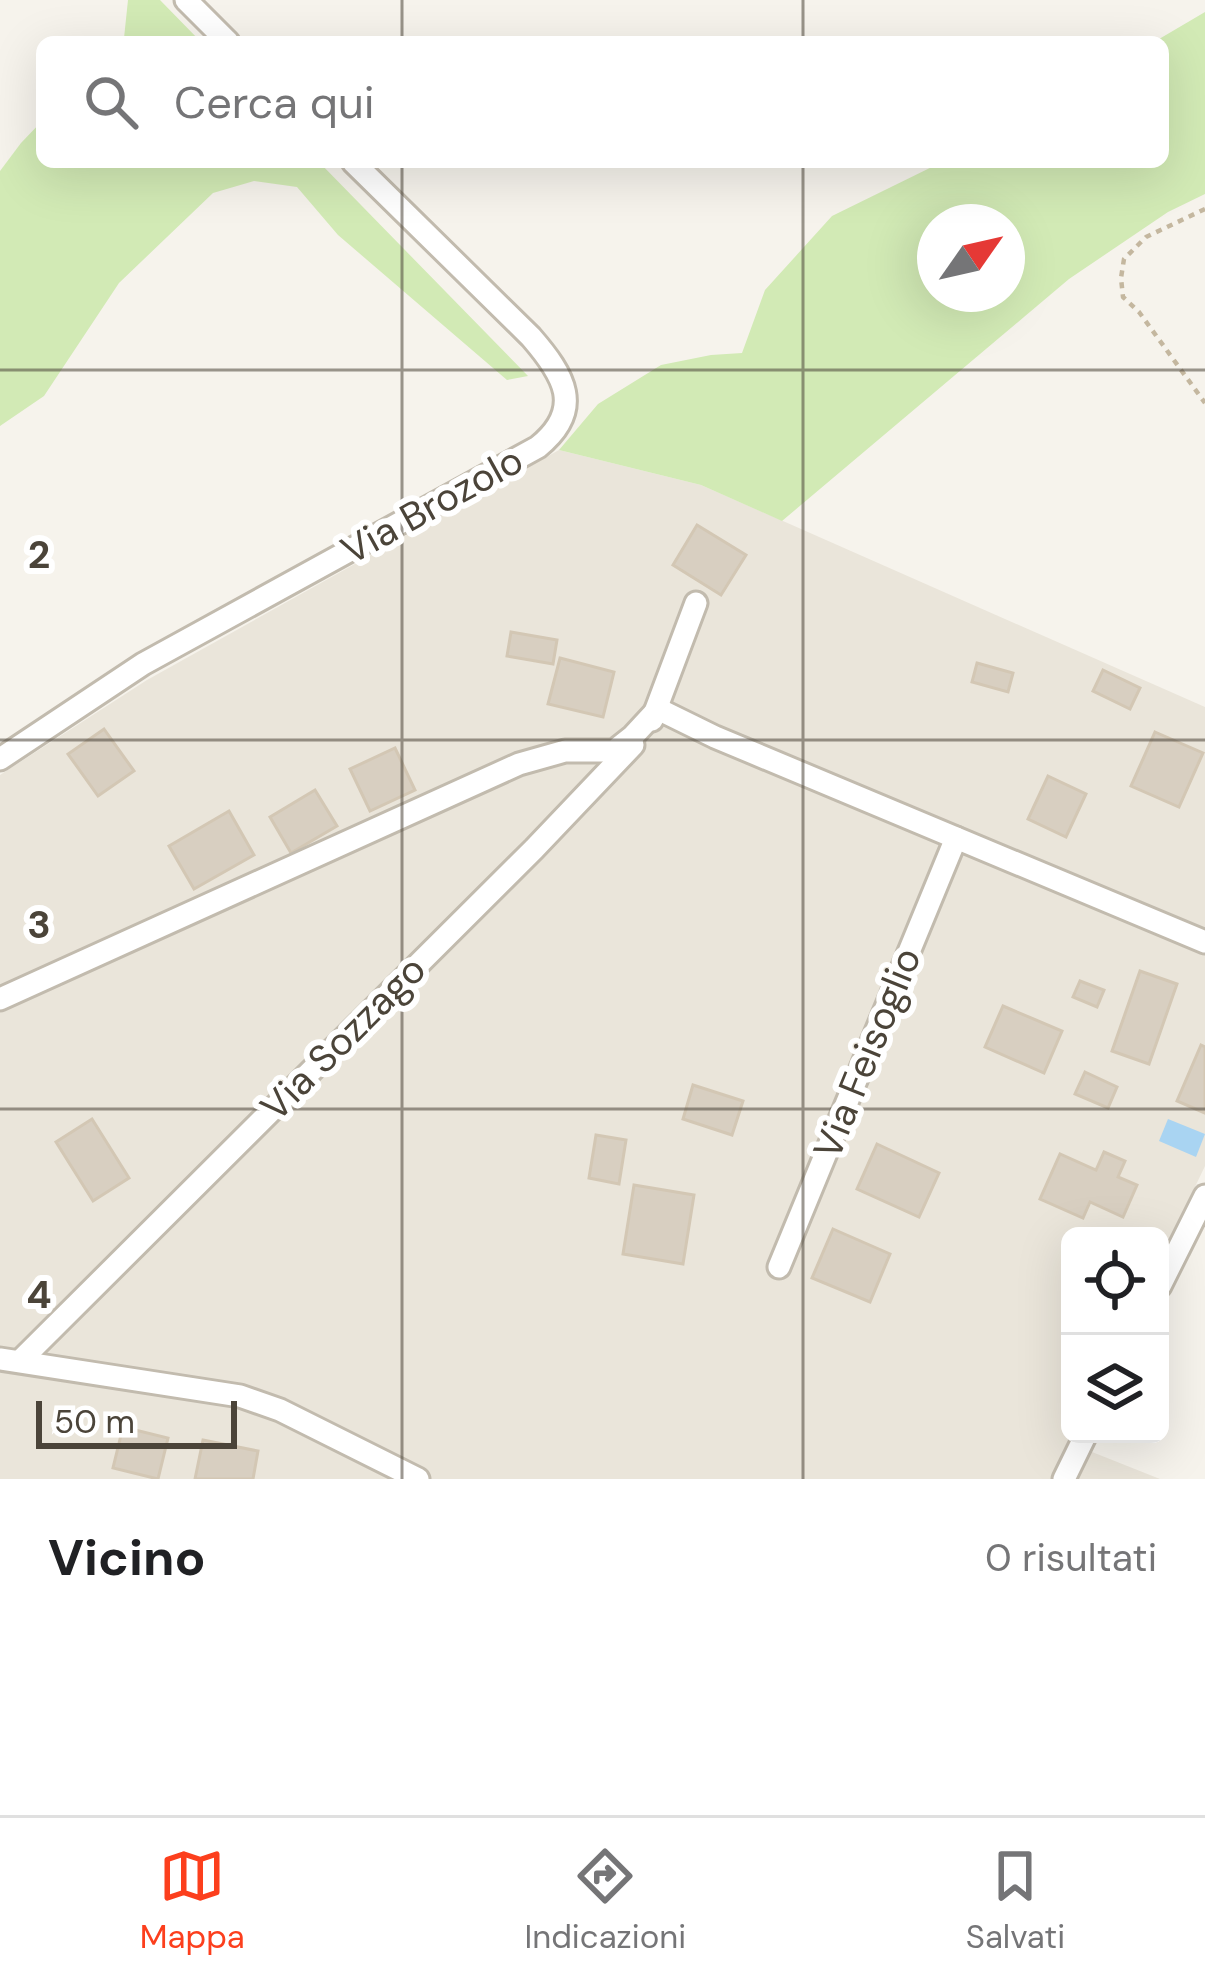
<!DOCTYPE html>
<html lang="it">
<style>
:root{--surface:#fff;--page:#f2f2f2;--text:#202124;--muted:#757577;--line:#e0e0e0;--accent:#fc3f1d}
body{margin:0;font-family:"DM Sans",sans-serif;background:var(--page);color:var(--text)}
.controls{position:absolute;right:36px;bottom:36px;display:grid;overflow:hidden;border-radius:18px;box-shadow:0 12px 48px #0002}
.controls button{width:108px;height:108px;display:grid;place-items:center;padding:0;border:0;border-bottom:3px solid var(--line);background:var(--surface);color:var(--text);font:60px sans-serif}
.compass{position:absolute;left:917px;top:204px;width:108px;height:108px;border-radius:50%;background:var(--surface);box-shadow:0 12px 48px #0002;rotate:56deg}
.scale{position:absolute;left:36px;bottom:30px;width:201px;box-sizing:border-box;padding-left:12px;border:6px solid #4b4439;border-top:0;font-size:33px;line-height:42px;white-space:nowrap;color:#4b4439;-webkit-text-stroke:9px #fff;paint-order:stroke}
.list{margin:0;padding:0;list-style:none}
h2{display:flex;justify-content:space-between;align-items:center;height:156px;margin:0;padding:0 48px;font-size:51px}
h2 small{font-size:39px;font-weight:400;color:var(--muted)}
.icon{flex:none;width:66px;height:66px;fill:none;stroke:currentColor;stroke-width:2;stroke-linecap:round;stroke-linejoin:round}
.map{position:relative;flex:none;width:1205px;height:1479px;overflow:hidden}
.search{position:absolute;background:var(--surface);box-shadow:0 12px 48px #0002;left:36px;right:36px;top:36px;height:132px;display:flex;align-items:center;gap:30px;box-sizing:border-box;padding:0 42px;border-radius:18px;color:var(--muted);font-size:45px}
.sheet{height:336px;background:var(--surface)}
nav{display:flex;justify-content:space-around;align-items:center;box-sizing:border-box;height:168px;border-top:3px solid var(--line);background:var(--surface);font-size:33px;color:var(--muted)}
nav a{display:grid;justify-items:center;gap:6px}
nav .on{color:var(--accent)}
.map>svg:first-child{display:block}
.residential{fill:#eae5da}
.green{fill:#d2eab5;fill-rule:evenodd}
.water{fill:#a9d4f2}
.building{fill:#d8cfc1;stroke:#d3c7b4;stroke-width:3}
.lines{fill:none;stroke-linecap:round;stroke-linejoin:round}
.street-casing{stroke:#c2bbae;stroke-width:27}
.path{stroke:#c4b79f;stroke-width:4.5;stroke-dasharray:6 6;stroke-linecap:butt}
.street{stroke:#fff;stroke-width:21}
.grid{fill:none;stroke:#4b4439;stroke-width:3;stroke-opacity:0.55}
.labels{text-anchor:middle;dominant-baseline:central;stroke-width:12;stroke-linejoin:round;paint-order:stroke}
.street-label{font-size:39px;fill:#4b4439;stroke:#fff}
.grid-label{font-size:39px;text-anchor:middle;font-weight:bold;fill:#4b4439;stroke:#fff;stroke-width:12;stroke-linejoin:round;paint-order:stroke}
</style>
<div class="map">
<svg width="1205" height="1479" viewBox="0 0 1205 1479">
<rect width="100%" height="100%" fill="#f6f3ec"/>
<!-- residential -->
<path class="residential" d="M559,450L701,485L1205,707V1166L1160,1260V1236H1070V1434H1077L1072,1444L1160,1479H0V775L147,680Z"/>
<!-- green -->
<g class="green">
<path d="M128,0H160L201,42H121L124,38Z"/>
<path d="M1205,12V194L1168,212L1069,279L782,521L701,485L559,450L598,404L661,365L711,355L742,353L765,290L832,216L942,162H1163V42H1154ZM1007,222V294H935V222Z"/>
<path d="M42,121V162H319L528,376L507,380L338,235L297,187L254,181L213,193L119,283L44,396L0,426V171L21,143Z"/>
</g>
<!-- water -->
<path class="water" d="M1168,1119L1205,1134L1196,1157L1159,1141Z"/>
<!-- building -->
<g class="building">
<path d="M697,525L746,555L721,595L673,565Z"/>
<path d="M511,632L557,640L553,664L507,656Z"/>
<path d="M560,658L614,672L603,717L548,704Z"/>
<path d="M977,663L1013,673L1008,692L972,682Z"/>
<path d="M1103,670L1140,688L1130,709L1093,691Z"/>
<path d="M104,729L134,771L98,796L68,754Z"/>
<path d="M1155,732L1203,753L1179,807L1131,786Z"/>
<path d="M395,748L415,790L370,811L350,769Z"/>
<path d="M1048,776L1086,794L1066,837L1028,819Z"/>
<path d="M315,790L337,826L291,853L270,817Z"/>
<path d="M229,811L254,855L194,889L169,846Z"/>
<path d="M1140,971L1177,984L1149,1064L1112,1051Z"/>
<path d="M1080,981L1104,990L1097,1007L1073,997Z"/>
<path d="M1003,1006L1062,1031L1044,1073L985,1047Z"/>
<path d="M1201,1045L1205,1047V1113L1177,1101Z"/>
<path d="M1085,1072L1117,1087L1108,1108L1075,1094Z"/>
<path d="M693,1085L743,1101L732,1135L683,1119Z"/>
<path d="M92,1119L129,1178L93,1201L56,1142Z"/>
<path d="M596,1135L626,1140L619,1184L589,1178Z"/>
<path d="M877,1144L939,1173L919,1217L857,1189Z"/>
<path d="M1104,1152L1125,1161L1118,1177L1137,1185L1123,1217L1090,1202L1083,1218L1040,1199L1060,1154L1096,1170Z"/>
<path d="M634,1185L694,1195L683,1264L623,1254Z"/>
<path d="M833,1229L890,1254L870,1302L812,1278Z"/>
<path d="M123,1427L168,1438L158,1479L113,1468Z"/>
<path d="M203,1440L258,1451L253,1479H195Z"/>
</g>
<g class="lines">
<!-- street casing -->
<g class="street-casing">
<g id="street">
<path d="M186,0L228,42"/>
<path d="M652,720L696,603"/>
<path d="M0,759L143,664L538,447C585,409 564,375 531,337L353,162"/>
<path d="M0,999L519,764L565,751H614L633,736L658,709L715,737L1205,942"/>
<path d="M779,1267L956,838"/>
<path d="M1160,1286L1205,1196"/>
<path d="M0,1359L240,1396L280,1410L418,1479"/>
<path d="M20,1361L534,849L633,745"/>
<path d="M1064,1479L1086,1434"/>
</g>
</g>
<!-- path -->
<path class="path" d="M1205,209L1146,237L1124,259L1121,278L1123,297L1139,312L1205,403"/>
<!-- street -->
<use href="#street" class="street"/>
</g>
<!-- grid -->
<path class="grid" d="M402,0V42M803,0V42M402,162V1479M803,162V1479M0,370H1205M0,740H1205M0,1109H1205"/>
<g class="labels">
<!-- street labels -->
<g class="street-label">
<text transform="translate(432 505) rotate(-29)">Via Brozolo</text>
<text transform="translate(343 1038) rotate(-45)">Via Sozzago</text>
<text transform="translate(867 1053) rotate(-68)">Via Feisoglio</text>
</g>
</g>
<g class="grid-label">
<text x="39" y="568">2</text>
<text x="39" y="938">3</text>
<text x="39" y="1308">4</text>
</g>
</svg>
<div class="controls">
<button><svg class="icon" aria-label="locate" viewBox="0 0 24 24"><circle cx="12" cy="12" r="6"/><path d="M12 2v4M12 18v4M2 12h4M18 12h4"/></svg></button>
<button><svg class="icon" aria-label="layers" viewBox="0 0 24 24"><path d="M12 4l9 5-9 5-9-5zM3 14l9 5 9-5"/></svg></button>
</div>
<svg class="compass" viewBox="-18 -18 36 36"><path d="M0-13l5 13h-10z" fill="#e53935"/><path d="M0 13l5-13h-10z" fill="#757577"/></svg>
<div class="scale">50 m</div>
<div class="search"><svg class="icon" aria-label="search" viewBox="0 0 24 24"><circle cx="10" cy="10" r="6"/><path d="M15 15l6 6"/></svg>Cerca qui</div>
</div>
<section class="sheet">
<h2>Vicino<small>0 risultati</small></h2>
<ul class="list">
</ul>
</section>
<nav>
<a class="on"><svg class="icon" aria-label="map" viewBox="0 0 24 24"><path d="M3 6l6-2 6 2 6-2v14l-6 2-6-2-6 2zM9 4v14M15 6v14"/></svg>Mappa</a>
<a><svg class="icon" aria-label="directions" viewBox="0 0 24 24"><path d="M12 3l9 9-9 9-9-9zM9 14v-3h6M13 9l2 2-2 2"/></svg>Indicazioni</a>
<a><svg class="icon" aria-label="saved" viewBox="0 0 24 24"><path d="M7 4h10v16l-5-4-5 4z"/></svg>Salvati</a>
</nav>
